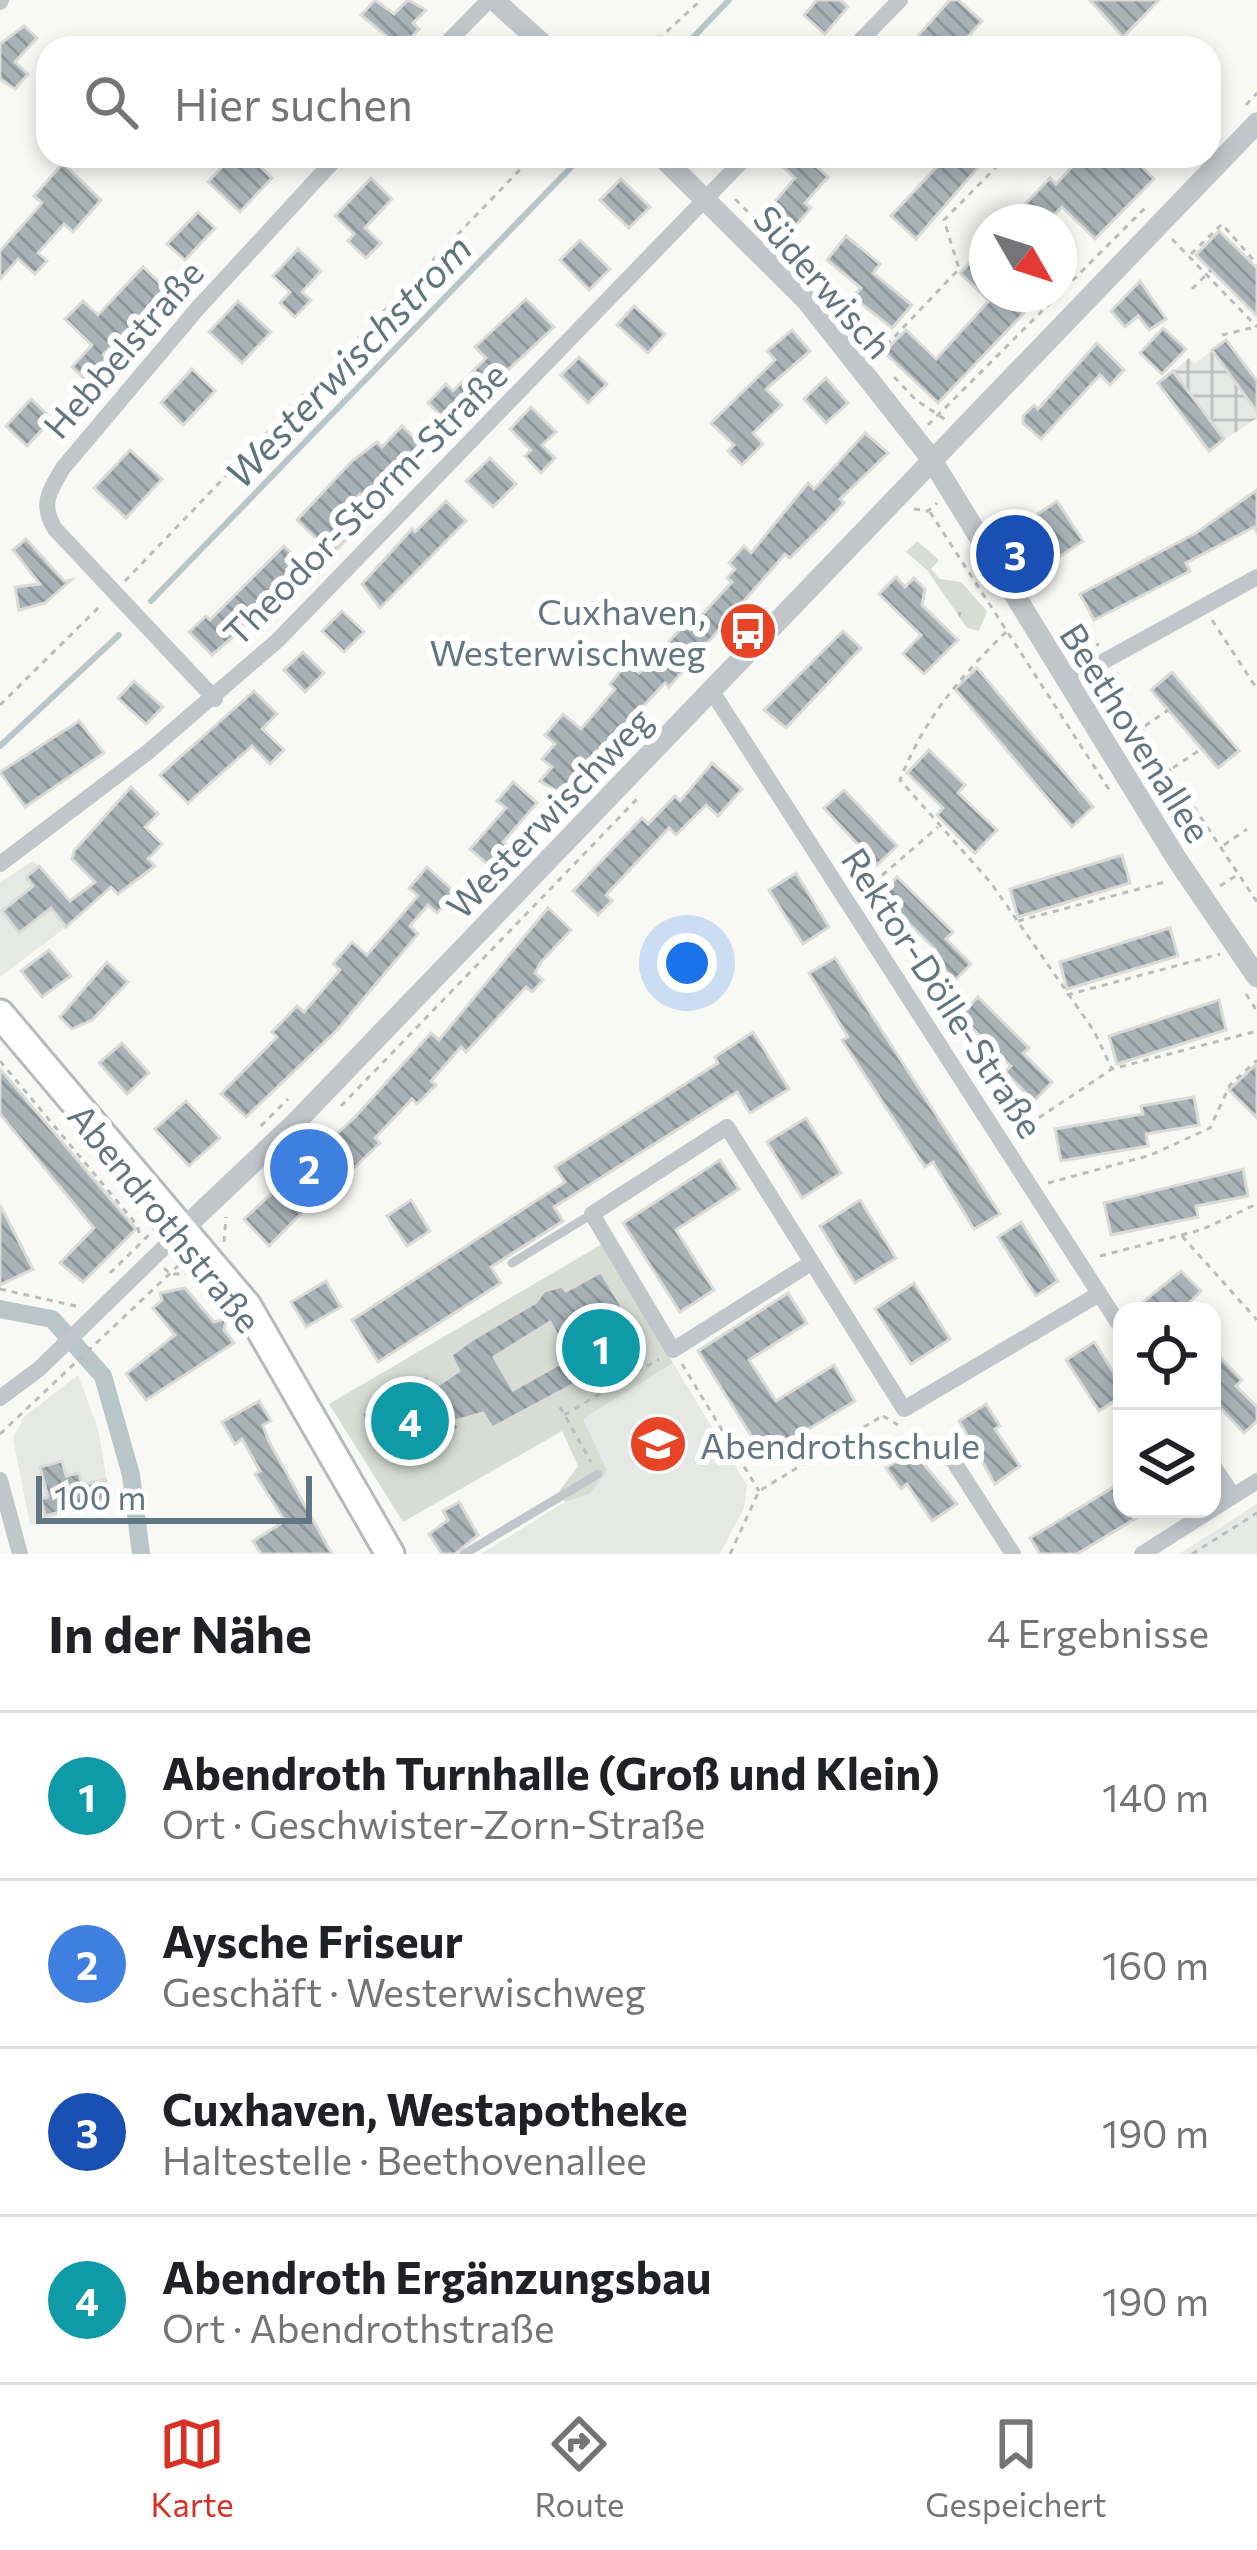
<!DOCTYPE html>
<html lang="de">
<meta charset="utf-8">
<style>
:root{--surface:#fff;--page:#f6f6f6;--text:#202124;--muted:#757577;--line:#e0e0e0;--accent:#d93025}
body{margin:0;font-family:Commissioner,sans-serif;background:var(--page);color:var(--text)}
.controls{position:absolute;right:36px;bottom:36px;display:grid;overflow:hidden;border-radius:24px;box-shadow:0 6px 18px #0003}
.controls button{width:108px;height:108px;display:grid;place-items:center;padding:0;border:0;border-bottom:3px solid var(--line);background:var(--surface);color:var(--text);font:60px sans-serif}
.compass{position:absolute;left:969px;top:204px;width:108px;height:108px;border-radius:50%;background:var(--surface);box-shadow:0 6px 18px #0003;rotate:129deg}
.scale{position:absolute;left:36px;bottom:30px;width:276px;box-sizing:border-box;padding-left:12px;border:6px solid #627681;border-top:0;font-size:33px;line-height:42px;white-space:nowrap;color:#627681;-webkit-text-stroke:9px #fff;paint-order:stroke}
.you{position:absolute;left:687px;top:963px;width:42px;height:42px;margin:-30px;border:9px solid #fff;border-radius:50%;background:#1a73e8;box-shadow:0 0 0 18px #1a73e833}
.badge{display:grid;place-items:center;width:78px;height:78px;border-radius:50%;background:var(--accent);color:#fff;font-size:39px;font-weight:700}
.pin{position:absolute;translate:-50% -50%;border:6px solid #fff;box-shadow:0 3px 12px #0006}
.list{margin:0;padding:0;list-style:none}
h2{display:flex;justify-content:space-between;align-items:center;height:156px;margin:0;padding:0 48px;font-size:51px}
h2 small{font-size:39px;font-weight:400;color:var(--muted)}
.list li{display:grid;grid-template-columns:78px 1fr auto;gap:36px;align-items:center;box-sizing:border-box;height:168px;padding:0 48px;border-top:3px solid var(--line)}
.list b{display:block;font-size:45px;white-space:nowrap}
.list p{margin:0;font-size:39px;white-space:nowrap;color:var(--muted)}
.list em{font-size:39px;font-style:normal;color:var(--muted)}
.icon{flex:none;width:66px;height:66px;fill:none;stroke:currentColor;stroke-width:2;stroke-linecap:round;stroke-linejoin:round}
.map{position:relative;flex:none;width:1257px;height:1554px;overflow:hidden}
.search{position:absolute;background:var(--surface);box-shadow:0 6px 18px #0003;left:36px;right:36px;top:36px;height:132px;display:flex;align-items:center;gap:30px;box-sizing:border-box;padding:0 42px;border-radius:36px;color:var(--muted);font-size:45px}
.sheet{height:828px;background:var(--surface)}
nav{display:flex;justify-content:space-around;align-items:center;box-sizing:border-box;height:168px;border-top:3px solid var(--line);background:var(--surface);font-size:33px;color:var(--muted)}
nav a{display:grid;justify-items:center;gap:6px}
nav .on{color:var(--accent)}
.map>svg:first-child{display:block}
.built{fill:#e6e8e6}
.industrial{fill:url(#industrial-grid)}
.grass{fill:url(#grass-tufts)}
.garden{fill:#d8ddd4}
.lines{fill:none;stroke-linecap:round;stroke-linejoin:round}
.stream{stroke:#b8c6c9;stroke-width:6}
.canal{stroke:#b8c6c9;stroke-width:18}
.building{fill:url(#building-back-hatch);stroke:#dadad7;stroke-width:3;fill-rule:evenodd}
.primary-casing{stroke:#b4babe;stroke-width:33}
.path{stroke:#b9bdc0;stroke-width:3;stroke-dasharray:6 6;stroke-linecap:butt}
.service{stroke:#c1c6ca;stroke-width:9}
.minor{stroke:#c1c6ca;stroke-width:16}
.tertiary{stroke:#c1c6ca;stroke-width:21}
.primary{stroke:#fff;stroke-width:27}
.labels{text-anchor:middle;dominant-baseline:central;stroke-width:12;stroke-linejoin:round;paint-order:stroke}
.street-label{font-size:36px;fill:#627681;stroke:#fff}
.poi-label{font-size:36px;fill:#627681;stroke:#fff;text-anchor:end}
.water-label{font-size:39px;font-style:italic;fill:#5d767c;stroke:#fff}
</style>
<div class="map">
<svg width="1257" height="1554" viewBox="0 0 1257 1554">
<defs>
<pattern id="industrial-grid" width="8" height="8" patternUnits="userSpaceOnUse" patternTransform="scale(3)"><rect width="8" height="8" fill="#e6e8e6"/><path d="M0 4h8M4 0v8" fill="none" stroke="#bec1c0"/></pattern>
<pattern id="grass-tufts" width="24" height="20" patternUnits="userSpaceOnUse" patternTransform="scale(3)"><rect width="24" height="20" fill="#d8ddd4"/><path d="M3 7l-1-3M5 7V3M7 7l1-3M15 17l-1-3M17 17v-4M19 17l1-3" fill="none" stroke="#b3b8b1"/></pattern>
<pattern id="building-back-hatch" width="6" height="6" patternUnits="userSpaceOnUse" patternTransform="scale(3)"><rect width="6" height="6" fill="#a8b2b7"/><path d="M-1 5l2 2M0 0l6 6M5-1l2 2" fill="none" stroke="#8c959a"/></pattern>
</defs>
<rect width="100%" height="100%" fill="#f8f8f5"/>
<!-- built -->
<g class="built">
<path d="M33,861L39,866L26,878L66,927L0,977V882Z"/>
<path d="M673,1363L747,1485L744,1508L720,1554H481L565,1502L590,1494L607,1469L582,1419Z"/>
<path d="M78,1375L98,1429L110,1498L30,1525L13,1438L24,1417Z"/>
<path d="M1257,1504V1554H1179Z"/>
</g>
<!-- industrial -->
<path class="industrial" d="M1226,340L1257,381V418L1209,450L1158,383L1189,358L1194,364Z"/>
<!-- grass -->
<path class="grass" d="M917,541L939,560L931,569L940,579L961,582L987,611L979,631L967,628L927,570L906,552Z"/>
<!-- garden -->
<path class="garden" d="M604,1243L673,1363L583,1419L607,1470L590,1494L565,1502L560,1490L578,1466L562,1431L403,1522L329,1404Z"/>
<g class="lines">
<!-- stream -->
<g class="stream">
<path d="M683,48L729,0"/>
<path d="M151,601L582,156"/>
<path d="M0,746L119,635"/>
</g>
<!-- canal -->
<path class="canal" d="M0,1309L52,1319L103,1376L131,1475L141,1554"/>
</g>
<!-- building -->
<g class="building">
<path d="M375,0L394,14L408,0L426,10L413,23L419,29L401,48L361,15Z"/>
<path d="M817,0H840L848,7L825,34L804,15Z"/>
<path d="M950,0H958L982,21L958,48H907Z"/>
<path d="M1090,0H1159L1123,37Z"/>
<path d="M24,26L37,38L15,62L28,74L15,89L0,79V44Z"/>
<path d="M232,156H249L272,178L240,212L208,182Z"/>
<path d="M793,156H829L818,168L828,177L805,203L811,208L791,231L767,211L795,178L783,167Z"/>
<path d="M947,156H988L916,239L891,216Z"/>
<path d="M1082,156H1131L1154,179L1095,239L1062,207L1047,222H1008L1050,178L1056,184Z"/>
<path d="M63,163L101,200L73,232L64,224L38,253L47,261L35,274L18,259L0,279V251L42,203L34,196Z"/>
<path d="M371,178L392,199L365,228L381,243L366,258L348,241L354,234L335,216Z"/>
<path d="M621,179L650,207L629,228L600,200Z"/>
<path d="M198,212L215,228L185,260L167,244Z"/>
<path d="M1219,231L1257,268V316L1196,255Z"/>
<path d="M846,236L880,264L873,273L912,305L892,328L853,297L861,288L827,260Z"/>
<path d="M580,240L610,269L589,290L560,260Z"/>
<path d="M987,245V299L960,273Z"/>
<path d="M298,249L321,271L302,292L311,300L295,317L280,303L290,292L273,276Z"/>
<path d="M143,267L166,289L142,315L150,323L132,341L124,333L103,355L114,365L93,387L72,367L92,345L65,319L83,301L98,315Z"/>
<path d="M1140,281L1166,319L1149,330L1138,316L1125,327L1111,311Z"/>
<path d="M995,294L1024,313L938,403L884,352L906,330L936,359Z"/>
<path d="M526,299L554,327L450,424L428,403L446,384L453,391L486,358L475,347Z"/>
<path d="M238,301L271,332L242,363L209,332Z"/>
<path d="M634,306L665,334L648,353L617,325Z"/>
<path d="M1163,328L1186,349L1162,374L1140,353Z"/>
<path d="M792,330L810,351L766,389L782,405L753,433L763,444L742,465L728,451L734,445L711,423L775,360L767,351Z"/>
<path d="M1226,340L1257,381V412L1212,350Z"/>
<path d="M1097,343L1124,370L1110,385L1100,375L1041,439L1023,423V416L1034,405L1038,409Z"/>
<path d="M579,357L607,384L588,403L561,375Z"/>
<path d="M192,369L215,391L183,425L161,403Z"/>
<path d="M1173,371L1224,439L1209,451L1158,383Z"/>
<path d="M826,378L848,403L826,423L804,399Z"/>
<path d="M31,399L52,419L27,446L6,426Z"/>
<path d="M531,407L556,432L542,445L555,458L541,473L525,456L531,450L510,429Z"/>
<path d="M402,426L429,452L374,508L360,494L340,514L335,520L351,535L332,554L297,520L352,461L377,442L382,447Z"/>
<path d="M865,433L888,453L840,499L844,503L828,520L790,558L785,554L669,687L665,683L561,793L540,781L552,767L542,759L555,744L545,735L563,714L581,729L615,689L610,684L627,663L639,673L696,613L700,617L732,582L727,578L735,569L729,563L744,546L751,553L808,483L814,489Z"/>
<path d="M130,450L162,479L126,518L94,488Z"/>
<path d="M490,458L516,484L493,507L466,481Z"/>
<path d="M1257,490V532L1254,527L1186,563L1190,571L1094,620L1080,594L1196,533Z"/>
<path d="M446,501L466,521L380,608L362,584L412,529L415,532Z"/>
<path d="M1057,501L1083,541L1046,566L1020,526Z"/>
<path d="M26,539L64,581L71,580L45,603L19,610L15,587L40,584L13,550Z"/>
<path d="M284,546L310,571L212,655L189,632L206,616L210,620Z"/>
<path d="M896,577L905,587L914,578L925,589L922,605L958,640L924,674L903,654L921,635L879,594Z"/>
<path d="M342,611L364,632L344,652L322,631Z"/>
<path d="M843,631L861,648L786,728L764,710Z"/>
<path d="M303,652L324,673L305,692L284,670Z"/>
<path d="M977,668L1093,807L1072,827L955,689Z"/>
<path d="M1172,672L1239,751L1218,768L1151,690Z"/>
<path d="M134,681L163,707L146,724L118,698Z"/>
<path d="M254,691L277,714L262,729L284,750L270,764L252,746L188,803L160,775Z"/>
<path d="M79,721L104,753L25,807L0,772Z"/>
<path d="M929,750L965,785L958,793L997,830L975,853L937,815L943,808L907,773Z"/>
<path d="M712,763L742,789L718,816L706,805L676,835L669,828L606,895L612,901L598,915L573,891L642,818L648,824L675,796L680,801Z"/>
<path d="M513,782L537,803L503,842L511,848L493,869L470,849L506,808L497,801Z"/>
<path d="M131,787L158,814L145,827L162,844L148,859L155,866L118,894L111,887L66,927L51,908L19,933L2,911L33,886L26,877L39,866L70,901L95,882L72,859L74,851Z"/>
<path d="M844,790L897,846L877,865L824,808Z"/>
<path d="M1122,855L1130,883L1018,917L1010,889Z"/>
<path d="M427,867L456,893L437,913L428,905L410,926L418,934L337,1030L246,1117L221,1094L277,1037L272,1032L297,1006L304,1012L340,970L333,964L352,942L367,955L418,896L409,888Z"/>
<path d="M796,873L829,927L803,944L769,890Z"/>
<path d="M897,877L953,932L946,939L971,964L955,980L930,955L935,949L880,895Z"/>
<path d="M548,908L571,930L541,962L535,973L543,980L532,992L526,987L466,1052L461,1047L431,1081L436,1085L417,1104L412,1099L375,1138L380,1143L351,1171L347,1167L269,1246L244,1219L355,1117L431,1033L439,1040Z"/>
<path d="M1170,928L1178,956L1067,989L1060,962Z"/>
<path d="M49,950L71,976L42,997L21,971Z"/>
<path d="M835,958L1000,1214L974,1229L933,1162L925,1167L842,1040L848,1037L809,973Z"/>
<path d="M107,962L128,982L92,1020L72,1029L60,1017Z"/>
<path d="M978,997L1029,1048L1023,1053L1052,1082L1034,1101L1005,1072L1011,1066L960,1016Z"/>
<path d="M1219,1000L1226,1030L1117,1064L1109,1036Z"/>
<path d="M753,1032L789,1089L750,1113L737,1092L554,1207L563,1221L491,1267L501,1283L378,1362L352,1320L565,1182L555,1167L718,1063L715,1057Z"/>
<path d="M122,1043L149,1073L127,1094L99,1063Z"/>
<path d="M1257,1063V1118L1229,1090Z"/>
<path d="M0,1069L136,1229L83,1282L60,1263L94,1228L0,1114Z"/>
<path d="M1194,1097L1199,1125L1146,1134L1148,1146L1061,1161L1055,1129L1143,1114L1141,1106Z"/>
<path d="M186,1101L220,1138L189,1166L155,1129Z"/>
<path d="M806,1118L841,1173L802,1198L767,1142Z"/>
<path d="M720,1160L739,1189L676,1230L714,1290L680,1312L623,1223Z"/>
<path d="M1243,1169L1248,1196L1196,1206L1198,1217L1111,1235L1104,1203Z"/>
<path d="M411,1200L430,1231L407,1246L387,1216Z"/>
<path d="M860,1200L896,1258L855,1283L820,1226Z"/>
<path d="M0,1205L33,1269L0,1285Z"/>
<path d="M1021,1222L1058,1281L1036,1296L998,1237Z"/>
<path d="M1181,1271L1201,1291L1181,1311H1152L1143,1302Z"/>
<path d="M601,1272L641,1338L634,1341L642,1357L615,1374L611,1367L585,1384L582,1380L492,1428L483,1413L455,1421L459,1428L393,1467L361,1414L427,1375L435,1387L459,1371L451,1355L470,1341L536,1302L544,1291L562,1286L566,1291ZM550,1322L570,1358L513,1390L494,1357Z"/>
<path d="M326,1281L341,1307L306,1327L291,1302Z"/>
<path d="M914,1283L950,1339L911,1364L875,1309Z"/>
<path d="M185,1288L214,1322L226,1319L224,1330L234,1343L146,1400L126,1374L175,1335L153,1308L162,1300L160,1293Z"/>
<path d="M788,1293L807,1323L749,1360L776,1401L834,1365L855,1401L764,1456L698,1351Z"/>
<path d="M1094,1342L1122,1386V1396L1099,1411L1066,1360Z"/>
<path d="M1212,1349L1242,1380L1236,1386L1257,1407V1421L1244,1433L1212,1399Z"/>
<path d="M259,1401L271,1421L263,1425L268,1440L332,1554H261L253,1541L285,1521L255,1474L260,1471L242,1439L235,1444L222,1422Z"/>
<path d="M986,1404L1000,1426L995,1429L1020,1466L995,1484L959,1421Z"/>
<path d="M912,1450L957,1504L932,1521L907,1484L901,1489L886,1468Z"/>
<path d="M62,1461L66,1476L79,1473L82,1485L105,1479L110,1498L45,1516L41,1499L48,1497L40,1467Z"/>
<path d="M1122,1482V1509H1151L1077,1554H1040L1030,1538Z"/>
<path d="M459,1502L478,1535L455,1554H442L429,1534L448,1520L443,1511Z"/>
</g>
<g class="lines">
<!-- primary casing -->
<g class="primary-casing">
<path id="primary" d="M0,1014L247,1306L390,1554"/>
</g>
<!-- path -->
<g class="path">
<path d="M649,48L701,0"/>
<path d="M1246,105L1257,93"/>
<path d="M633,156L642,165"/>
<path d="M735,199L813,277"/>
<path d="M1172,239L1257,327"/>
<path d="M1191,254L1222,224L1257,264"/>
<path d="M1192,289L1211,270"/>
<path d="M1222,335L1255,327"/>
<path d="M878,354L959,269L944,220L1007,156"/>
<path d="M894,377L916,400L946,420"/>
<path d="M928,425L1146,207"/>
<path d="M914,509L928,511L937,503"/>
<path d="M930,512L1110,791"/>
<path d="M1007,541L1023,568"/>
<path d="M125,581L533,156"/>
<path d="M1212,620L1257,689"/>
<path d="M1006,632C959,678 924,719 900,780L991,883L1094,1031L1112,1069"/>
<path d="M1062,633L1099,645"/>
<path d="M1117,673L1122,699L1257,902"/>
<path d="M1103,704L1120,692"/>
<path d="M0,705L101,605"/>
<path d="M1145,726L1168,710"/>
<path d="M1173,768L1201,749"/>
<path d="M1224,845L1247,829"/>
<path d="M1220,886L1237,875"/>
<path d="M864,891L938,827"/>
<path d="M1018,921L1165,882"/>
<path d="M1246,994L1257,1011"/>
<path d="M1067,995L1220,954"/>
<path d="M0,1061L137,1225L141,1239"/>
<path d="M341,1106L638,798"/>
<path d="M261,1126L288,1099"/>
<path d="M1019,1131L1112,1069L1257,1031"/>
<path d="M268,1178L287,1160"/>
<path d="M1048,1183L1151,1155L1210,1128L1230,1085L1257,1060"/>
<path d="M1182,1236L1257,1320"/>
<path d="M224,1242L226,1217"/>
<path d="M1100,1256L1201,1230L1257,1204"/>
<path d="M164,1268L170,1274H188"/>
<path d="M110,1273L155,1229"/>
<path d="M0,1289L76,1306"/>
<path d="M682,1364L759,1491"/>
<path d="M560,1407L591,1462"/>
<path d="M564,1415L659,1359"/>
<path d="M883,1416L898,1425"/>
<path d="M0,1434L180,1264"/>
<path d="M730,1554L759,1491L879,1418"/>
<path d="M1192,1554L1257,1513"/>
</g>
<!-- service -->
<g class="service">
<path d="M512,1263L592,1214"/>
<path d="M464,1554L598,1474"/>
</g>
<!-- minor -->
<g class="minor">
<path d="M0,2L1,0"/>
<path d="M442,48L489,0"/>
<path d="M853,48L900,0"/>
<path d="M1066,682L1257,577"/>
<path d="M711,690L1122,1329"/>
<path d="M215,699L55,529C40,504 49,492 63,468L198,308L338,156"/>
<path d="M0,864L148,752L277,641L747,156"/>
<path d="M811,1263L673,1350L592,1214L727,1127L904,1409L1099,1294"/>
<path d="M0,1398L39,1369L181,1231"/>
<path d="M954,1462L1013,1554"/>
<path d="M1212,1464L1233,1496"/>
<path d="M0,1480L20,1554"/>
<path d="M1142,1554L1257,1481"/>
</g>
<!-- tertiary -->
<g class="tertiary">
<path d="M494,0L547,48"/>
<path d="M661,156L806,300L930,457L1176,858L1257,977"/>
<path d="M181,1231L297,1121L1257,123"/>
</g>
<!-- primary -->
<use href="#primary" class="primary"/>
</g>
<!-- icons -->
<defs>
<g id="bus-disc" transform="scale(3)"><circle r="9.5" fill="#e74426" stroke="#fff"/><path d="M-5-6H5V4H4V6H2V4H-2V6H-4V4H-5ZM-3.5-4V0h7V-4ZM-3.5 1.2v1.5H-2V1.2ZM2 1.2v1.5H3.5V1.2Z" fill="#fff"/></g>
<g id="school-disc" transform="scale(3)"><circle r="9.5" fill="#e74426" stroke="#fff"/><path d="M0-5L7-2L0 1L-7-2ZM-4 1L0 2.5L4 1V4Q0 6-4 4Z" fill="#fff"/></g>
</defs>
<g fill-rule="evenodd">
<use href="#bus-disc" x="748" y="631"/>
<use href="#school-disc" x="658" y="1444"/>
</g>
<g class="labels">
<!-- street labels -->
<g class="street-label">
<text transform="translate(824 281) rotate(49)">Süderwisch</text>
<text transform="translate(122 348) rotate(-49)">Hebbelstraße</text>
<text transform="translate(364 503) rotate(-45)">Theodor-Storm-Straße</text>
<text transform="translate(1137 732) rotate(58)">Beethovenallee</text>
<text transform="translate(548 812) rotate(-46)">Westerwischweg</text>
<text transform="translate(944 992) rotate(57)">Rektor-Dölle-Straße</text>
<text transform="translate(166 1217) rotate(51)">Abendrothstraße</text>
</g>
<!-- poi labels -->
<g class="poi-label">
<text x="706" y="610">Cuxhaven,<tspan x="706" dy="41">Westerwischweg</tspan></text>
<text x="700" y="1444" text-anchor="start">Abendrothschule</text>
</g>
<!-- water labels -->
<g class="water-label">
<text transform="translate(347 360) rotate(-46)">Westerwischstrom</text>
</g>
</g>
</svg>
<div class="controls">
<button><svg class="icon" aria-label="locate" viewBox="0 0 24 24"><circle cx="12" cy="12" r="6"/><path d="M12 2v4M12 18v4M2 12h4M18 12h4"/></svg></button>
<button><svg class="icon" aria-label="layers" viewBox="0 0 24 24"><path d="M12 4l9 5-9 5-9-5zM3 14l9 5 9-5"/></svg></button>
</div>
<svg class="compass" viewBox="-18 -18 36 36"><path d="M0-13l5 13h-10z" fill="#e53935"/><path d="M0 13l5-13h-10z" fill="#757577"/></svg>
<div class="scale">100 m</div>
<div class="you"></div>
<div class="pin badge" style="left:601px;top:1348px;background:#0f9aa8">1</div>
<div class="pin badge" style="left:309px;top:1168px;background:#3f7fe0">2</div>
<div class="pin badge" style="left:1015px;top:554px;background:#1a4fb4">3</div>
<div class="pin badge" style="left:410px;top:1421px;background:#0f9aa8">4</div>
<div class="search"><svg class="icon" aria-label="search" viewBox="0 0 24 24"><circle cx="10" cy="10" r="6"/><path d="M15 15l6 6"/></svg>Hier suchen</div>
</div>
<section class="sheet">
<h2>In der Nähe<small>4 Ergebnisse</small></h2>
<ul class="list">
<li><span class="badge" style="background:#0f9aa8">1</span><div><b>Abendroth Turnhalle (Groß und Klein)</b><p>Ort · Geschwister-Zorn-Straße</p></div><em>140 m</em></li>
<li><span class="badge" style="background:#3f7fe0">2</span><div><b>Aysche Friseur</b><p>Geschäft · Westerwischweg</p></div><em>160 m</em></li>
<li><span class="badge" style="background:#1a4fb4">3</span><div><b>Cuxhaven, Westapotheke</b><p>Haltestelle · Beethovenallee</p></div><em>190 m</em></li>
<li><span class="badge" style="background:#0f9aa8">4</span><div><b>Abendroth Ergänzungsbau</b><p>Ort · Abendrothstraße</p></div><em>190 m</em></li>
</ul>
</section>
<nav>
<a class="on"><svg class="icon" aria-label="map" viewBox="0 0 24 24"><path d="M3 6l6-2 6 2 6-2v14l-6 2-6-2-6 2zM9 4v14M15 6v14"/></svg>Karte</a>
<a><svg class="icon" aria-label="directions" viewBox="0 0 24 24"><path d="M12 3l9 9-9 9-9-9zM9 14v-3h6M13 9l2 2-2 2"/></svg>Route</a>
<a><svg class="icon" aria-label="saved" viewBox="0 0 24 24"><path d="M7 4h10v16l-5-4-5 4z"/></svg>Gespeichert</a>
</nav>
